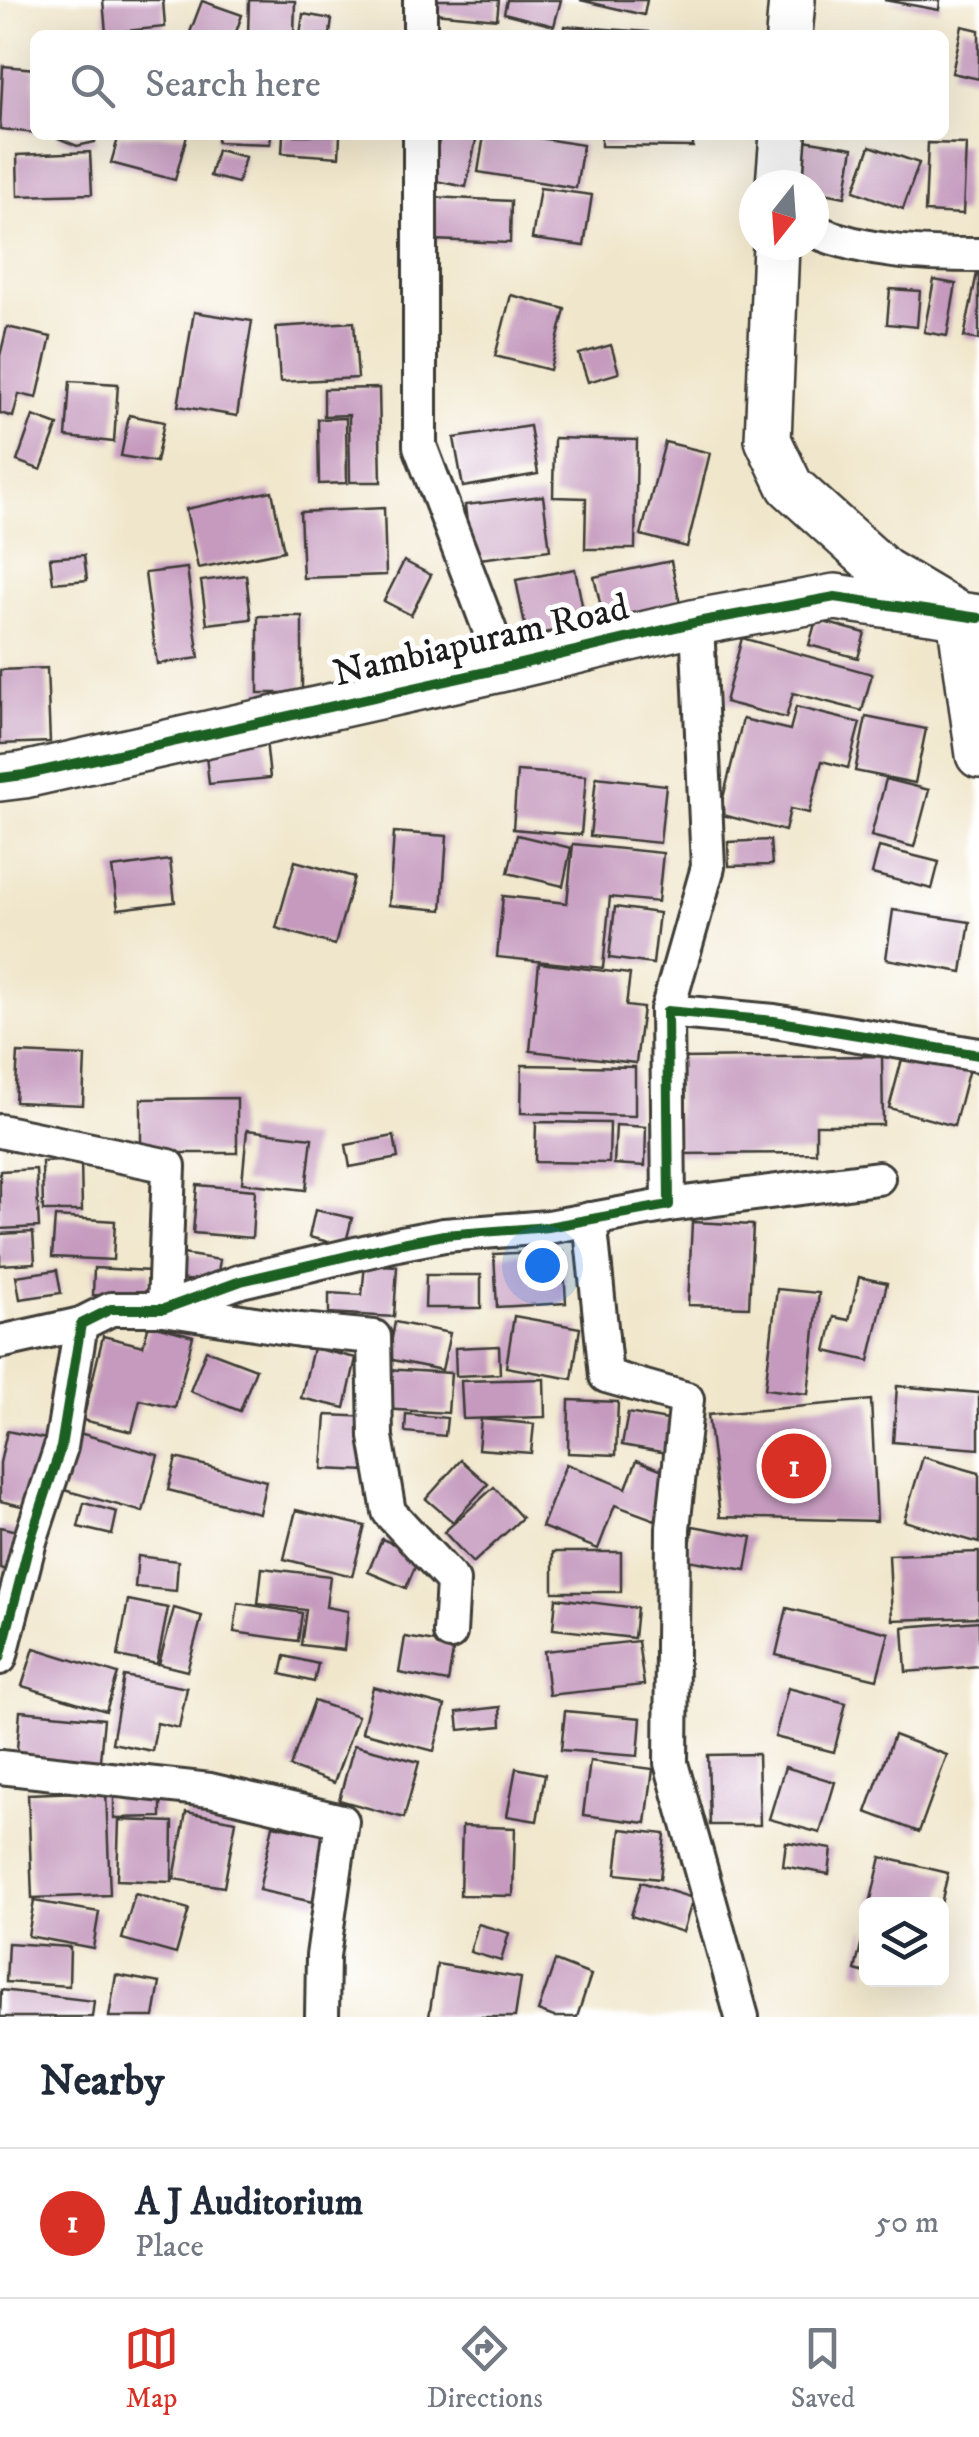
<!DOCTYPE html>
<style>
:root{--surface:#fff;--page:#f2f2f3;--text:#1f2937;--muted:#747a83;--line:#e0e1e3;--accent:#d93025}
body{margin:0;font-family:"IM FELL DW Pica",serif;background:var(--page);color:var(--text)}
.controls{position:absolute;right:30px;bottom:30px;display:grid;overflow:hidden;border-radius:15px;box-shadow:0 10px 40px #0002}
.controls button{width:90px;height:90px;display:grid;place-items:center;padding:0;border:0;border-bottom:2px solid var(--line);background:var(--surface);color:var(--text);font:50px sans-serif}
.compass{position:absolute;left:739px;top:170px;width:90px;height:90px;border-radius:50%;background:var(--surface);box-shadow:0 10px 40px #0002;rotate:197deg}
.you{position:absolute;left:542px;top:1265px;width:35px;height:35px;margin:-25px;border:8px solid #fff;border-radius:50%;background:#1a73e8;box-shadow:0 0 0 15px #1a73e833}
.badge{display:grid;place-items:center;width:65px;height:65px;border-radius:50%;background:var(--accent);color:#fff;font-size:32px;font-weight:700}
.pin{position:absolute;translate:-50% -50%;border:5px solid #fff;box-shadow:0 2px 10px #0006}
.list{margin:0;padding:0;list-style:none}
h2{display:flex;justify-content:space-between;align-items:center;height:130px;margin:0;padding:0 40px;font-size:42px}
h2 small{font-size:32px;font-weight:400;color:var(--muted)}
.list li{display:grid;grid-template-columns:65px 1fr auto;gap:30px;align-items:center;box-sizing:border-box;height:150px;padding:0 40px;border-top:2px solid var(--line)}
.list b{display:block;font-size:38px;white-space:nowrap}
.list p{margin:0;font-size:32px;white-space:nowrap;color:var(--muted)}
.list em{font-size:32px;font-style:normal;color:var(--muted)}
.icon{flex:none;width:55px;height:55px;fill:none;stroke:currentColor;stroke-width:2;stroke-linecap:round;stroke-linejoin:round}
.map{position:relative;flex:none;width:979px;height:2017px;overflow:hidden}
.search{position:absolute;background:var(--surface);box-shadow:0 10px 40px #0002;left:30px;right:30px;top:30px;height:110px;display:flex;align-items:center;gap:25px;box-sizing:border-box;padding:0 35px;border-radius:15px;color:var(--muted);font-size:38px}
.sheet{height:280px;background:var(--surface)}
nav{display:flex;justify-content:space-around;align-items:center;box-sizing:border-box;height:140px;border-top:2px solid var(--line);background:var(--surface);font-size:28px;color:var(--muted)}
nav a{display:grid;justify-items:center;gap:5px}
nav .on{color:var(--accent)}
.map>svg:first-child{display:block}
.building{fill:#c59abe}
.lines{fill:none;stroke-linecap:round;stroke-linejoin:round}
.street-casing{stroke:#3c3a36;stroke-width:38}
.secondary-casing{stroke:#3c3a36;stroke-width:50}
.street{stroke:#fff;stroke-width:32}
.secondary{stroke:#fff;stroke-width:45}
.cycleway-casing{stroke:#fff;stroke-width:16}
.cycleway{stroke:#1b5e20;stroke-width:10}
.labels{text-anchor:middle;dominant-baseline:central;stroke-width:10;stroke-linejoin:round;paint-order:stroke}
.street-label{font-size:38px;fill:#1c1c1c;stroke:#fff}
</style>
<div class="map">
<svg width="979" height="2017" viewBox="0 0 979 2017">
<rect width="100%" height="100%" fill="#fff"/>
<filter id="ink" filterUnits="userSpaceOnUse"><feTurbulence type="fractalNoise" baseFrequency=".01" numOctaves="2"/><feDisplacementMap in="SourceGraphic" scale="20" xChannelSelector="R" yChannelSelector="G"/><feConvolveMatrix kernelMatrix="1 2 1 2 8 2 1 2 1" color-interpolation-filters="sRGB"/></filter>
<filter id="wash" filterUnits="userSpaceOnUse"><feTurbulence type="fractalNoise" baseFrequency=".0048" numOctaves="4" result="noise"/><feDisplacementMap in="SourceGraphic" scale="40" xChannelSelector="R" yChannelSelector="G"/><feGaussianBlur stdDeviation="2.25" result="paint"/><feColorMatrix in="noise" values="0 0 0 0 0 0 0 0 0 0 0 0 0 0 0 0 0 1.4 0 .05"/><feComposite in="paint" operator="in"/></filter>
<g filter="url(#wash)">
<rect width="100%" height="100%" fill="#f0e6cb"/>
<g id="blocks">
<!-- building -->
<g class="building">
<path d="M103,0H163L165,27L106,33Z"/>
<path d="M249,0L295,1L294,35H248Z"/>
<path d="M435,0H499L497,19L434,13Z"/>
<path d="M507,0H561L554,26L504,13Z"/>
<path d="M580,0H647L644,15Z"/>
<path d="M884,0H940L939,10Z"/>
<path d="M202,1L242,15L235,35H189Z"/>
<path d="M303,14L332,19L330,35H300Z"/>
<path d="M565,26L648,32V35H565Z"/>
<path d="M962,26L979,30V79L952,73Z"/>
<path d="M3,66L35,69V133L0,129Z"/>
<path d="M59,135H96L95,142L77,146L58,138Z"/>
<path d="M119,135H187L175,180L111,163Z"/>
<path d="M217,135H271L270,144L217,142Z"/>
<path d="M283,135H340L339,157L282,153Z"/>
<path d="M440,135L476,140L466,187L431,180Z"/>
<path d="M484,135H520L583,145L576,188L478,172Z"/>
<path d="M601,135H693V147L601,146Z"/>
<path d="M804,140L853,148L845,197L814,191V185H796Z"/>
<path d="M928,143L966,144L963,214L925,212Z"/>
<path d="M870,146L919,163L903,209L854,191Z"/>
<path d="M217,150L245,157L238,183L210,176Z"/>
<path d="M90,152L92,194L18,196L17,155Z"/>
<path d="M540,188L592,195L584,246L532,239Z"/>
<path d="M433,197L511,201L510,243L432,240Z"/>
<path d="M977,273H979V340L964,337Z"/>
<path d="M934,280L956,284L947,336L924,332Z"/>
<path d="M890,289L920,291L917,327L887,324Z"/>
<path d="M511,295L565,309L550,370L495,356Z"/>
<path d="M194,312L252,321L237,416L178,406Z"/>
<path d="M354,322L358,378L280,382L276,327Z"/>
<path d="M7,327L51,337L37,398L19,394L13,417L0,413V356Z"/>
<path d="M611,345L619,373L588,382L579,354Z"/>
<path d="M70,381L118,384L114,442L66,437Z"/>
<path d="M379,388L381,482H350L349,415L324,416V389Z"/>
<path d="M129,415L164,422L156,462L121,456Z"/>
<path d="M33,416L58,425L41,470L17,461Z"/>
<path d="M346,418L347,483L319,484L318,419Z"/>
<path d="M530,426L538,474L463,487L454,438Z"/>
<path d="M554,438L637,440L635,549H585L586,498L553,497Z"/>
<path d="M665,442L710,453L687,547L641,535Z"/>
<path d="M272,491L284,551L198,568L186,509Z"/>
<path d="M543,496L550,550L471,560L465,505Z"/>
<path d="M384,508L386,575L303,578L300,512Z"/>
<path d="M84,555L87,580L53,583L50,558Z"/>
<path d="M404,561L431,575L411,615L384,601Z"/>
<path d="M671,561L680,604L604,620L594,577Z"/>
<path d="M187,568L199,658L157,664L145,573Z"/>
<path d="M575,569L586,625L527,636L516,580Z"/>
<path d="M246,575L251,619L207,624L201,581Z"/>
<rect x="258" y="616" width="44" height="77"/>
<path d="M816,620L865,633L858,658L809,645Z"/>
<path d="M742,638L872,674L862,711L793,693L786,718L725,702Z"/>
<path d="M47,668L50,742L0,744V670Z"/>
<path d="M796,707L860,723L848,768L822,761L809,813L790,809L785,831L719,814L743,719L790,730Z"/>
<path d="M866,717L926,729L915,783L855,771Z"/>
<path d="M264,721L270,778L209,784L203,727Z"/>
<path d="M517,771L586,776L581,835L513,829Z"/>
<path d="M596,777L666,785L660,843L590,836Z"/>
<path d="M886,779L929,790L914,847L871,836Z"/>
<path d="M394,832L447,836L442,910L389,905Z"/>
<path d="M517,835L571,848L563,886L508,873Z"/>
<path d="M770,840L772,865L729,866L728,842Z"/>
<path d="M573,844L663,853L658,902L610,897L603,968L497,957L503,896L567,903Z"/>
<path d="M879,847L939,862L932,889L872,874Z"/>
<path d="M170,860L175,902L118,909L112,868Z"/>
<path d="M295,861L354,877L335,945L276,928Z"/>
<path d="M615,907L659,913L653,964L609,958Z"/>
<path d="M893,910L970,922L962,972L886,959Z"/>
<path d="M539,963L630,974L626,1006L643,1008L636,1063L530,1051Z"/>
<path d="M905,1048L970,1065L954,1126L889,1108Z"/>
<path d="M18,1053L85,1056L83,1105L15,1102Z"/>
<path d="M882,1056L883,1125H816V1153L677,1154L676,1058Z"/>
<path d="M522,1065L635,1067V1116L521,1113Z"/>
<path d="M237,1098V1153H141V1099Z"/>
<path d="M536,1122L610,1123L609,1163L535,1162Z"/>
<path d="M616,1125L646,1127L645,1166L614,1164Z"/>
<path d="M247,1130L312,1138L306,1190L242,1183Z"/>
<path d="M394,1136L398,1158L350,1167L346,1145Z"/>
<path d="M81,1160L82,1211H43L42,1162Z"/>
<path d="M36,1169L39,1227L0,1229V1171Z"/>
<path d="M197,1185L255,1190L252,1238L193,1233Z"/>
<path d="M315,1210L352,1218L345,1246L309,1237Z"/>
<path d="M55,1217L115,1221L113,1260L52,1257Z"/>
<path d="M692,1222L753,1225L749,1307L688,1305Z"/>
<path d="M33,1232L35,1263L0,1265V1234Z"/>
<path d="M563,1251L566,1303L497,1307L494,1254Z"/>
<path d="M183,1254L220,1260L216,1284L180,1279Z"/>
<path d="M365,1264L397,1266L394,1317L329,1313V1293L362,1295Z"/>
<path d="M94,1268L150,1271L149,1298L93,1295Z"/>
<path d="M57,1270L61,1293L20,1299L16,1276Z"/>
<path d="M426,1275H481V1308H425Z"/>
<path d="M859,1277L887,1283L869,1361L826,1351L834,1317L849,1320Z"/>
<path d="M777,1289L819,1293L808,1394L765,1389Z"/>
<path d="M514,1316L580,1328L572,1379L506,1367Z"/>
<path d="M395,1322L450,1333L442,1370L388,1359Z"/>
<path d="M149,1324L193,1336L175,1408L140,1400L132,1432L83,1420L103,1336L143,1346Z"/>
<path d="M499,1346L500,1374L456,1376L455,1348Z"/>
<path d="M313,1348L356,1358L345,1408L301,1398Z"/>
<path d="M206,1350L256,1369L240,1411L190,1391Z"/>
<path d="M385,1369L451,1373L448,1413L382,1409Z"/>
<path d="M544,1379L545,1417L463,1419L461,1381Z"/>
<path d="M897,1386L979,1393V1449L893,1442Z"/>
<path d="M569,1400L618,1402L616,1455L568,1453Z"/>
<path d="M871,1400L877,1521L720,1517L708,1415Z"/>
<path d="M628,1413L673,1421L667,1453L622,1445Z"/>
<path d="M406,1414L447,1418L445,1436L405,1432Z"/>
<path d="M326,1415L371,1417L368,1471L322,1469Z"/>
<path d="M481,1419L534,1424L531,1453L478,1449Z"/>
<path d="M7,1431L46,1439L30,1508L0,1501V1463Z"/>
<path d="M79,1433L158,1455L143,1512L64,1490Z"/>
<path d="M923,1457L979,1473V1543L904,1521Z"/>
<path d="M176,1458L266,1481L259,1513L168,1490Z"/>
<path d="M461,1460L488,1484L453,1522L426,1499Z"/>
<path d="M637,1460L673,1474L655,1520L615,1505L598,1549L542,1527L566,1464L626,1488Z"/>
<path d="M494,1487L522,1518L473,1563L444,1532Z"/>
<path d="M84,1503L117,1512L112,1535L78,1527Z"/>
<path d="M296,1510L365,1526L352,1576L284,1559Z"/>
<path d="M693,1526L752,1537L746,1570L688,1560Z"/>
<path d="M0,1527L17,1531L8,1571L0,1568Z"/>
<path d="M382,1539L420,1555L406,1588L368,1572Z"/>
<rect x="553" y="1552" width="68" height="40"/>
<path d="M979,1552V1617L892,1620L889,1555Z"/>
<path d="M138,1556L178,1561L176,1591L135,1587Z"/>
<path d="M262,1568L330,1576L326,1607L348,1611L344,1650L301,1645L306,1610L258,1604Z"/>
<path d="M556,1598L637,1608L634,1638L553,1629Z"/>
<path d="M128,1600L168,1608L157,1664L118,1656Z"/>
<path d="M238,1603L302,1613L298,1641L234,1632Z"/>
<path d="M174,1608L202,1616L187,1671L159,1664Z"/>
<path d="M787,1608L889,1633L877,1679L776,1655Z"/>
<path d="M979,1621V1666L906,1672L903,1627Z"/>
<path d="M405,1637L454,1645L448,1682L399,1673Z"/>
<path d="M638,1641L644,1685L549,1695L544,1651Z"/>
<path d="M34,1648L118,1674L106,1711L22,1686Z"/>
<path d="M285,1656L318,1664L314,1682L281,1674Z"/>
<path d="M124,1676L187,1688L179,1728L157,1723L152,1751L112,1743Z"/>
<path d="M373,1687L445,1706L434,1751L362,1732Z"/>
<path d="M788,1688L846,1703L834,1752L775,1737Z"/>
<path d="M314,1701L358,1716L334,1783L290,1767Z"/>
<path d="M500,1707L501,1726L459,1730L457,1712Z"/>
<path d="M20,1711L104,1719L99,1770L16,1762Z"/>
<path d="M565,1711L641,1718L638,1756L561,1750Z"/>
<path d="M894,1735L947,1755L919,1832L866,1812Z"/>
<path d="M354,1745L419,1762L404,1818L339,1800Z"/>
<path d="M758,1754L760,1825H710L708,1755Z"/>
<path d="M590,1761L653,1769L646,1823L583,1815Z"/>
<path d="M785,1767L835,1782L820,1833L769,1819Z"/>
<path d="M516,1768L545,1774L537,1821L507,1816Z"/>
<path d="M106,1791L110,1895L32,1898L28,1794Z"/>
<path d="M114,1791H161V1817L114,1818Z"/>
<path d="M186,1812L236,1821L224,1887L174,1879Z"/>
<path d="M119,1820L173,1822L172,1882L117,1880Z"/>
<path d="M273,1825L332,1837L317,1903L259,1890Z"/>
<path d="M462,1826L515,1828L513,1896L460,1895Z"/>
<path d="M621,1829L665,1834L660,1879L616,1874Z"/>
<path d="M786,1842L832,1849L829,1874L783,1866Z"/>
<path d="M881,1857L948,1873L941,1904H870Z"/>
<path d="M641,1882L693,1898L683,1932L631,1916Z"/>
<path d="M135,1894L189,1909L176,1954L122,1939Z"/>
<path d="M34,1901L99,1912L93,1948L28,1936Z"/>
<path d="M478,1924L509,1933L501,1961L470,1952Z"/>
<path d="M865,1928H866V1973L855,1970Z"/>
<path d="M8,1943L70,1947L69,1986L6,1982Z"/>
<path d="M555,1961L591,1975L577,2017H554L538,2011Z"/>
<path d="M437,1964L521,1978L515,2017H429Z"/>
<path d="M116,1975L160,1983L154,2017H109Z"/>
<path d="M1,1990L94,2001L92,2017H0Z"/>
</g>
</g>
</g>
<g filter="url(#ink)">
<use href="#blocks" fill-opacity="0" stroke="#3c3a36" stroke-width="2.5"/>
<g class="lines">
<!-- street casing -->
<g class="street-casing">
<g id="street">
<path d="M420,35V0"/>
<path d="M420,135V446L504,668"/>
<path d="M814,231C867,253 923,255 979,255"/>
<path d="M667,1011L708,867L697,622"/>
<path d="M0,1131L169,1166L164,1309L300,1330L374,1337L376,1437L389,1512L453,1581L450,1633"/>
<path d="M669,1205L878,1178"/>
<path d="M590,1219L606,1376L687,1399L673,1528L671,1763L742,2017"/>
<path d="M0,1342L81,1324"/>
<path d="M0,1658L30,1541L61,1447L81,1324L111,1309H164L241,1281L402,1243L444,1235L548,1227L669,1205L667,1011L774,1021L979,1055"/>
<path d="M0,1767L210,1790L342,1821L323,1956L322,2017"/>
</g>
</g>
<!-- secondary casing -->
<g class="secondary-casing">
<g id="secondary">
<path d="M789,35L792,0"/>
<path d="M779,185L783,135"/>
<path d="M776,245L768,440L790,486L884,571L960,616L979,755"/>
<path d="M0,778L24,775L504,668L697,622L835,597L979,618"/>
</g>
</g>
<!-- street -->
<use href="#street" class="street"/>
<!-- secondary -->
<use href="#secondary" class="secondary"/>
<!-- cycleway casing -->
<g class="cycleway-casing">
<g id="cycleway">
<path d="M0,778L24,775L504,668L697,622L835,597L979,618"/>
<path d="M0,1658L30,1541L61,1447L81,1324L111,1309H164L241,1281L402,1243L444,1235L548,1227L669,1205L667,1011L774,1021L979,1055"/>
</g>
</g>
<!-- cycleway -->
<use href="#cycleway" class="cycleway"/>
</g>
</g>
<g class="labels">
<!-- street labels -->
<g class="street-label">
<text transform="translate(481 641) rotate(-13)">Nambiapuram Road</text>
</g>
</g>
</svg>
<div class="controls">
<button><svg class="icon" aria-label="layers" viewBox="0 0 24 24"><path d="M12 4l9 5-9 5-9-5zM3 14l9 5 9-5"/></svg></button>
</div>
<svg class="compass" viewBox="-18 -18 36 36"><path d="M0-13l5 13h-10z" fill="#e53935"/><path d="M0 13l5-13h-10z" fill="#747a83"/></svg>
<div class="you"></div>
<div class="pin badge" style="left:794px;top:1466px">1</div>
<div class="search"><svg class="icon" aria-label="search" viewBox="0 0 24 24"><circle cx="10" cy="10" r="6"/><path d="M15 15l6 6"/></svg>Search here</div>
</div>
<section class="sheet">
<h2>Nearby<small></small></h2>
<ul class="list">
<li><span class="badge">1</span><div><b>A J Auditorium</b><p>Place</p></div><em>50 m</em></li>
</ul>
</section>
<nav>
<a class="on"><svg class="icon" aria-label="map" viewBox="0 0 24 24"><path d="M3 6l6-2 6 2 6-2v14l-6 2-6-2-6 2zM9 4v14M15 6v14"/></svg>Map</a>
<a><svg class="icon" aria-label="directions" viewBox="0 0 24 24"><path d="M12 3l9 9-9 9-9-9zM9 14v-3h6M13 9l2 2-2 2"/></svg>Directions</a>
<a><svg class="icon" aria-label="saved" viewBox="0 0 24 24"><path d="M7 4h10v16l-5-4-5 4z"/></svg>Saved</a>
</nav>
